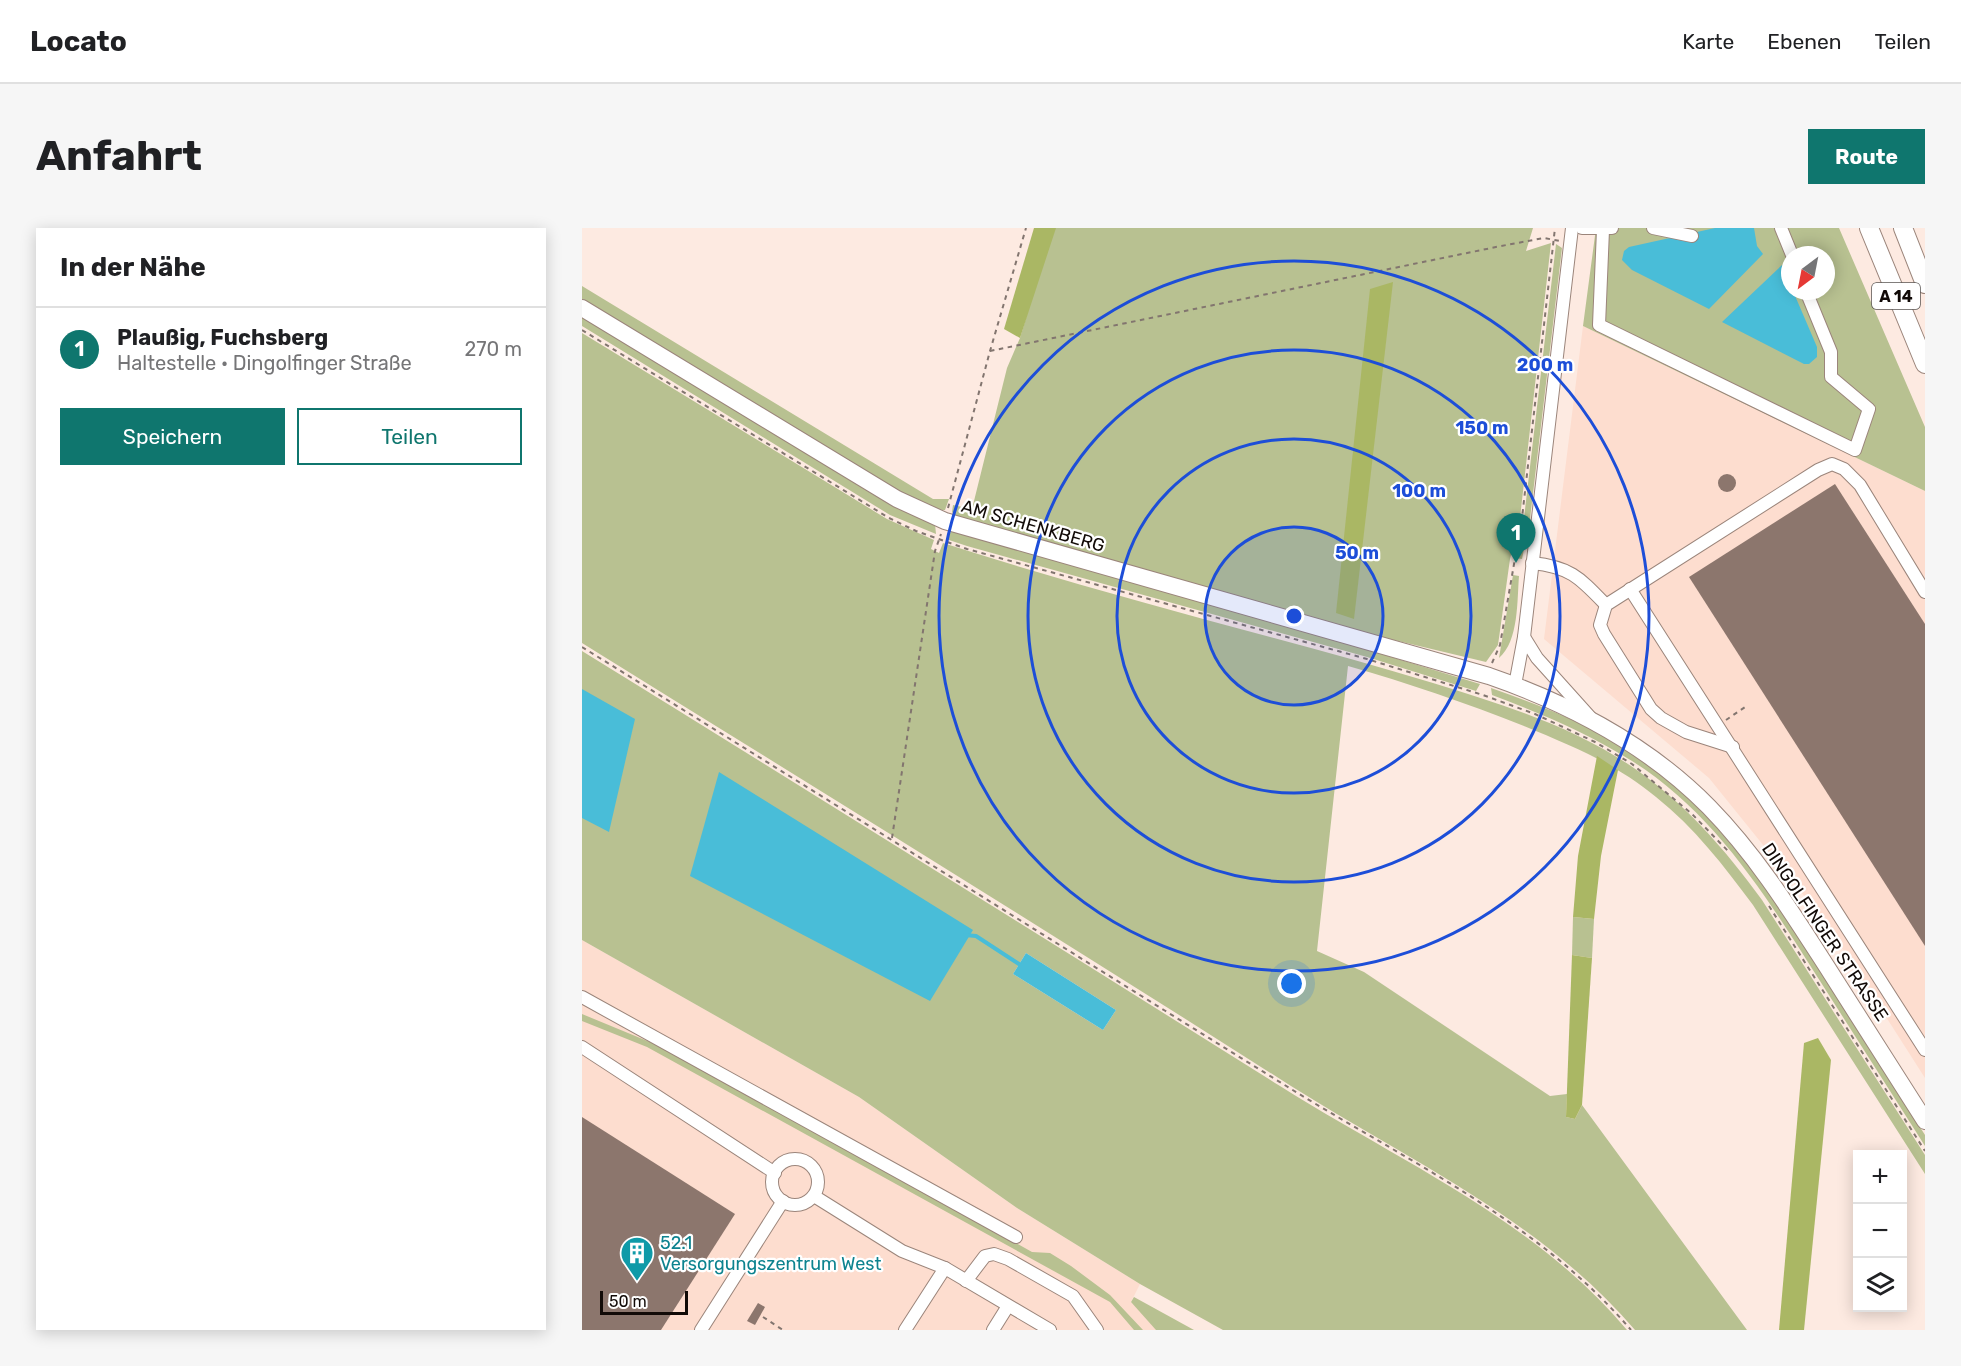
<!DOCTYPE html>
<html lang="de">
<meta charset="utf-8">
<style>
:root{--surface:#fff;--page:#f6f6f6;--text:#202124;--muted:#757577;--line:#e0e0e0;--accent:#0f766e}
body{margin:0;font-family:Rubik,sans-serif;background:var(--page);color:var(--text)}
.controls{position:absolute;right:18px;bottom:18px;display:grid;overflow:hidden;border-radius:0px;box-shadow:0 3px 15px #0003}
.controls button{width:54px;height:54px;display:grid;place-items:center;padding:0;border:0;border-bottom:2px solid var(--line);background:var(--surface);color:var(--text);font:30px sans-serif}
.compass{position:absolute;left:1199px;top:18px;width:54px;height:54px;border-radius:50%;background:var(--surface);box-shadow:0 3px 15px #0003;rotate:212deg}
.scale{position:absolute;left:18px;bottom:15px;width:88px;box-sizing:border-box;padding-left:6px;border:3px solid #110a07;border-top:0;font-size:16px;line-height:21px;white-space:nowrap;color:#110a07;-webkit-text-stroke:4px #fff;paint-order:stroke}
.you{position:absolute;left:710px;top:756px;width:21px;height:21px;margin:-15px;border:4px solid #fff;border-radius:50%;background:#1a73e8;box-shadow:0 0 0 9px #1a73e833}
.badge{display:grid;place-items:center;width:39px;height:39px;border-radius:50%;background:var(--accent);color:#fff;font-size:20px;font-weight:700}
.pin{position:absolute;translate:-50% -50px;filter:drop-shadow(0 2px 3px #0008)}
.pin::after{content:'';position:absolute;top:32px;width:21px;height:18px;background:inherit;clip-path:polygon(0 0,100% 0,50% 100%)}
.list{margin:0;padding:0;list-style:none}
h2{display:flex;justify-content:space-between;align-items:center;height:78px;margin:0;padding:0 24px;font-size:26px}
h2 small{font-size:20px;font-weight:400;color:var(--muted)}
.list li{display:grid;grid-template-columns:39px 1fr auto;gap:18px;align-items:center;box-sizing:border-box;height:84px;padding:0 24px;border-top:2px solid var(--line)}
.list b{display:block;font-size:22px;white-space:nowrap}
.list p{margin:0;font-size:20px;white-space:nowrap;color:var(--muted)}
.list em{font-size:20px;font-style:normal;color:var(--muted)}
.actions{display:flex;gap:12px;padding:18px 24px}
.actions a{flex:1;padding:14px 0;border:2px solid var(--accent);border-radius:0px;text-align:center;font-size:21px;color:var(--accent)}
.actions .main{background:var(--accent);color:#fff}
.icon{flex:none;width:33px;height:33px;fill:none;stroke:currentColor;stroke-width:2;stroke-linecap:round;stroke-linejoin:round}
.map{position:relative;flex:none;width:1343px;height:1102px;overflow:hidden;border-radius:0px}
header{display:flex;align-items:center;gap:36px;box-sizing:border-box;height:84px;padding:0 30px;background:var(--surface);border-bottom:2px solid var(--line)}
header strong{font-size:28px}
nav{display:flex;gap:33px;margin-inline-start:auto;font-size:21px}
.intro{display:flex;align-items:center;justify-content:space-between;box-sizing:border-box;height:144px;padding:0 36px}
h1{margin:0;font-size:42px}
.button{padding:15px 27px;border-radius:0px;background:var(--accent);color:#fff;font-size:21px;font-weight:700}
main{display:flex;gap:36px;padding:0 36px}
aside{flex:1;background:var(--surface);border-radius:0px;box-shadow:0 3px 15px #0003}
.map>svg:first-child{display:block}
.built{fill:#fdddcf}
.green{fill:#b8c191;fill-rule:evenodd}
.forest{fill:#aab764}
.water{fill:#49bdd8}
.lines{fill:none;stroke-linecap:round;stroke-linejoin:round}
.stream{stroke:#49bdd8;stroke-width:4}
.building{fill:#8c766d}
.minor-casing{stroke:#9b857b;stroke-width:14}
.major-casing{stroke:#9b857b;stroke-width:18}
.highway-casing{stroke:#9b857b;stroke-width:20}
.path{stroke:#82756f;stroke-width:2;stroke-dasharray:4.5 4.5;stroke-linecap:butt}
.minor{stroke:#fff;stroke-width:12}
.major{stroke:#fff;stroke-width:16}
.highway{stroke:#fff;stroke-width:18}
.ring{fill:none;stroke:#1d4ed8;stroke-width:3}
.labels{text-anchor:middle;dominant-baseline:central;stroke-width:4.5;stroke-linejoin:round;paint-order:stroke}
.shield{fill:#fff;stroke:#585451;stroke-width:1.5}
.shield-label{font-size:16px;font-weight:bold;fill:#110a07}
.street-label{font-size:18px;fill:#110a07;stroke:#fff}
.culture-label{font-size:18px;fill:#0d838f;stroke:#fff;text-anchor:start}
.centre{fill:#1d4ed8;stroke:#fff;stroke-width:3}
.ring-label{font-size:18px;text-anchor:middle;font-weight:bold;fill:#1d4ed8;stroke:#fff;stroke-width:4.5;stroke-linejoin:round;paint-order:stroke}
</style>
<header>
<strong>Locato</strong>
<nav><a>Karte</a><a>Ebenen</a><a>Teilen</a></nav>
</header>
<div class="intro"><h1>Anfahrt</h1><a class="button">Route</a></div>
<main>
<aside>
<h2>In der Nähe<small></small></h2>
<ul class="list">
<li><span class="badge">1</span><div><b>Plaußig, Fuchsberg</b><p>Haltestelle · Dingolfinger Straße</p></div><em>270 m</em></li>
</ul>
<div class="actions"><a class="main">Speichern</a><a>Teilen</a></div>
</aside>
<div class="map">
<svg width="1343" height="1102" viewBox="0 0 1343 1102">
<rect width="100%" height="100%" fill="#fdeae1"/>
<!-- built -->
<g class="built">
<path d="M1001,98L1343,263V850L1244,695L1127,550L962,411Z"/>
<path d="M0,712L277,869L435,980L558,1056L549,1074L581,1102H0Z"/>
</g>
<!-- green -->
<g class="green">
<path d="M471,0H951L944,23L969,15L938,290L928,331L916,417L904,434L770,402L373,289L370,284L371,277L390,281L425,140L438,110Z"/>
<path d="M1014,0H1257L1343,199V263L1001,98ZM1208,27H1244V63H1208Z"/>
<path d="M974,16L980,20L948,291L940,331L933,330L942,290Z"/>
<path d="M0,58L351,271H367L363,282C339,287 43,98 0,71Z"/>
<path d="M0,88L292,267L353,296L354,306L308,287L0,98Z"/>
<path d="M0,105L305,291L352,312L349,321L357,325L361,315C470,350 581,380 692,410C745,424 798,439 851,455C919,476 988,497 1049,538C1101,573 1143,621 1180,672L1343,927V946L1171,677C1142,638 1112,599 1074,569C1031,534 992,519 942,498C884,475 826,455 766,438L735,723L782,744L968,868L985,866L984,889L993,891L1000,877L1165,1102H1053C959,992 828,933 709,858C474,708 237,562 0,415Z"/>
<path d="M370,302L737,407L898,456L894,463L785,429L385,318L364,311Z"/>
<path d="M931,347L937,348C935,372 937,413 917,430Z"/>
<path d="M0,423C233,567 465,712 698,858C817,933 953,992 1045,1102H641L558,1056L435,980L277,869L0,712ZM444,725L534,782L521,802L431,746Z"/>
<path d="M909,460C960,478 1012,498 1056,529C1138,587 1190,667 1243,750C1276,802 1310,855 1343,907V918C1308,863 1273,808 1238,753C1186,671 1134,586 1050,533C1006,505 958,485 910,467Z"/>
<path d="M991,689L1012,691L1010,730L990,727Z"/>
<path d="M0,786L92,824L450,1024L468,1025L489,1038L528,1067L561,1102H552L528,1074L65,819L0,793Z"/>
<path d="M552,1069L612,1102H574L549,1074Z"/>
</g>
<!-- forest -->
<g class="forest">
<path d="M452,0H474L438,110L422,101Z"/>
<path d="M811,54L772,391L754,385L788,61Z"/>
<path d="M1015,528L1036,542L1019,628L1012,691L991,689L996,628Z"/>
<path d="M990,727L1010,730L1000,877L993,891L984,889Z"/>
<path d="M1236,810L1249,832L1222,1102H1197L1222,815Z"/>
</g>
<!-- water -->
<g class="water">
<path d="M1133,0H1172L1175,18L1181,26L1127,81L1050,42L1040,32L1042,23L1047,19Z"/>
<path d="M1200,37L1208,63H1211L1235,119V129L1227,136H1222L1140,94Z"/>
<path d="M0,461L53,491L27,604L0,590Z"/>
<path d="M137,544L391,702L348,773L108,648Z"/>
<path d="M444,725L534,782L521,802L431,746Z"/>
</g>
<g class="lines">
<!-- stream -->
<path class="stream" d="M383,707L394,708L437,736"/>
</g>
<!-- building -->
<g class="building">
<circle cx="1145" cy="255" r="9"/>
<path d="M1253,256L1343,396V718L1107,349Z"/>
<path d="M0,889L153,986L79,1102H0Z"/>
<path d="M176,1075L183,1079L173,1097L165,1093Z"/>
</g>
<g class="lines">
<!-- minor casing -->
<g class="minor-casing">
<g id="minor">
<path d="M1000,0H1030"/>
<path d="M1071,0L1110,8"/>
<path d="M1199,0L1210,27"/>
<path d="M1021,2L1017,97L1273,222L1287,181L1249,149V124L1224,63"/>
<path d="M950,335C989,339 998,350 1024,377"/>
<path d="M1048,361L1343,822"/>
<path d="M942,409L955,430L1008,489"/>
<path d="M933,457L942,409L990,0"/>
<path d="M1151,519L1104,504L1079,490L1069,481L1022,406L1018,397L1024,377L1236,242L1250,236L1262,241L1278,257L1343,364"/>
<path d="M0,769L434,1009"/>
<path d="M0,819L193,945"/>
<circle cx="213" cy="954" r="23"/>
<path d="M232,968L320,1023L363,1040L468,1102"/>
<path d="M384,1053L403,1028L412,1026L426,1031L491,1068L515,1102"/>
<path d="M119,1102L201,973"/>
<path d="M323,1102L363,1040"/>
<path d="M411,1102L426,1078"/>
</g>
</g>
<!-- major casing -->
<g class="major-casing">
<path id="major" d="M0,80L315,271L363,293L907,448C988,476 1066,517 1127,579C1174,627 1209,683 1245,739C1278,790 1310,842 1343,893"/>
</g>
<!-- highway casing -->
<g class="highway-casing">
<g id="highway">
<path d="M1287,0L1343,136"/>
<path d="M1321,0L1343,56"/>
</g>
</g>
<!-- path -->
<g class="path">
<path d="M0,102L307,290L334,303L385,321L785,431L901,467L953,486L1013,514L1050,536L1110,586L1146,623"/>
<path d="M408,123L919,18L962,10L978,13"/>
<path d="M366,280L408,123L444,0"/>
<path d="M0,419C234,564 467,711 701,856C821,931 955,992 1049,1102"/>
<path d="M910,435L918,417L940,290L973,0"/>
<path d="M1144,492L1166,477"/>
<path d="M310,610L353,323L359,306"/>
<path d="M1187,678L1343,923"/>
<path d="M181,1089L201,1102"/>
</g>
<!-- minor -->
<use href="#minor" class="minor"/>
<!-- major -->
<use href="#major" class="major"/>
<!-- highway -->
<use href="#highway" class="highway"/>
</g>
<!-- distance rings -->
<circle cx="712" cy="388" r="89" fill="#1d4ed8" fill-opacity=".12"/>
<g class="ring">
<circle cx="712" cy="388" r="89"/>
<circle cx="712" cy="388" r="177"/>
<circle cx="712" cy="388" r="266"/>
<circle cx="712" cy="388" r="355"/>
</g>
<!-- icons -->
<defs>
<g id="building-pin" transform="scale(1.725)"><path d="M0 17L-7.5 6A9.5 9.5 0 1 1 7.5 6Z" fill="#0f9aa8" stroke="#fff"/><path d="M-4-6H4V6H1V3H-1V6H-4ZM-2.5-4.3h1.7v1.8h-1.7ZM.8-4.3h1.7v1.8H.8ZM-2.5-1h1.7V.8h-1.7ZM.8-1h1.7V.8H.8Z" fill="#fff"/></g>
</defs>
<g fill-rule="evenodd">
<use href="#building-pin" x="55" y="1025"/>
</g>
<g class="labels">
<!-- shield labels -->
<rect class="shield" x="1290" y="55" width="48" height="26" rx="4.5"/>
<g class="shield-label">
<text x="1314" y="68">A 14</text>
</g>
<!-- street labels -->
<g class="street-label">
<text transform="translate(451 298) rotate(16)">AM SCHENKBERG</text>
<text transform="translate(1243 704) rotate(56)">DINGOLFINGER STRASSE</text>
</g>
<!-- culture labels -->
<g class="culture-label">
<text x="78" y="1015">52.1<tspan x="78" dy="21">Versorgungszentrum West</tspan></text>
</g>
</g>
<circle cx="712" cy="388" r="9" class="centre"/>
<g class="ring-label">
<text x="963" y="143">200 m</text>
<text x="900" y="206">150 m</text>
<text x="837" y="269">100 m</text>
<text x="775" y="331">50 m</text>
</g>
</svg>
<div class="controls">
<button>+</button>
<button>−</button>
<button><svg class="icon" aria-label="layers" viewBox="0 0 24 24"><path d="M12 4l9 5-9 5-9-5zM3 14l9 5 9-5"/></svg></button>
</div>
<svg class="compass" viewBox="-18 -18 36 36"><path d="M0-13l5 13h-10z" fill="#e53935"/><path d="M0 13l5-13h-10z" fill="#757577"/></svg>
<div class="scale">50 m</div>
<div class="you"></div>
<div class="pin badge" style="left:934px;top:335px">1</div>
</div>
</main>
